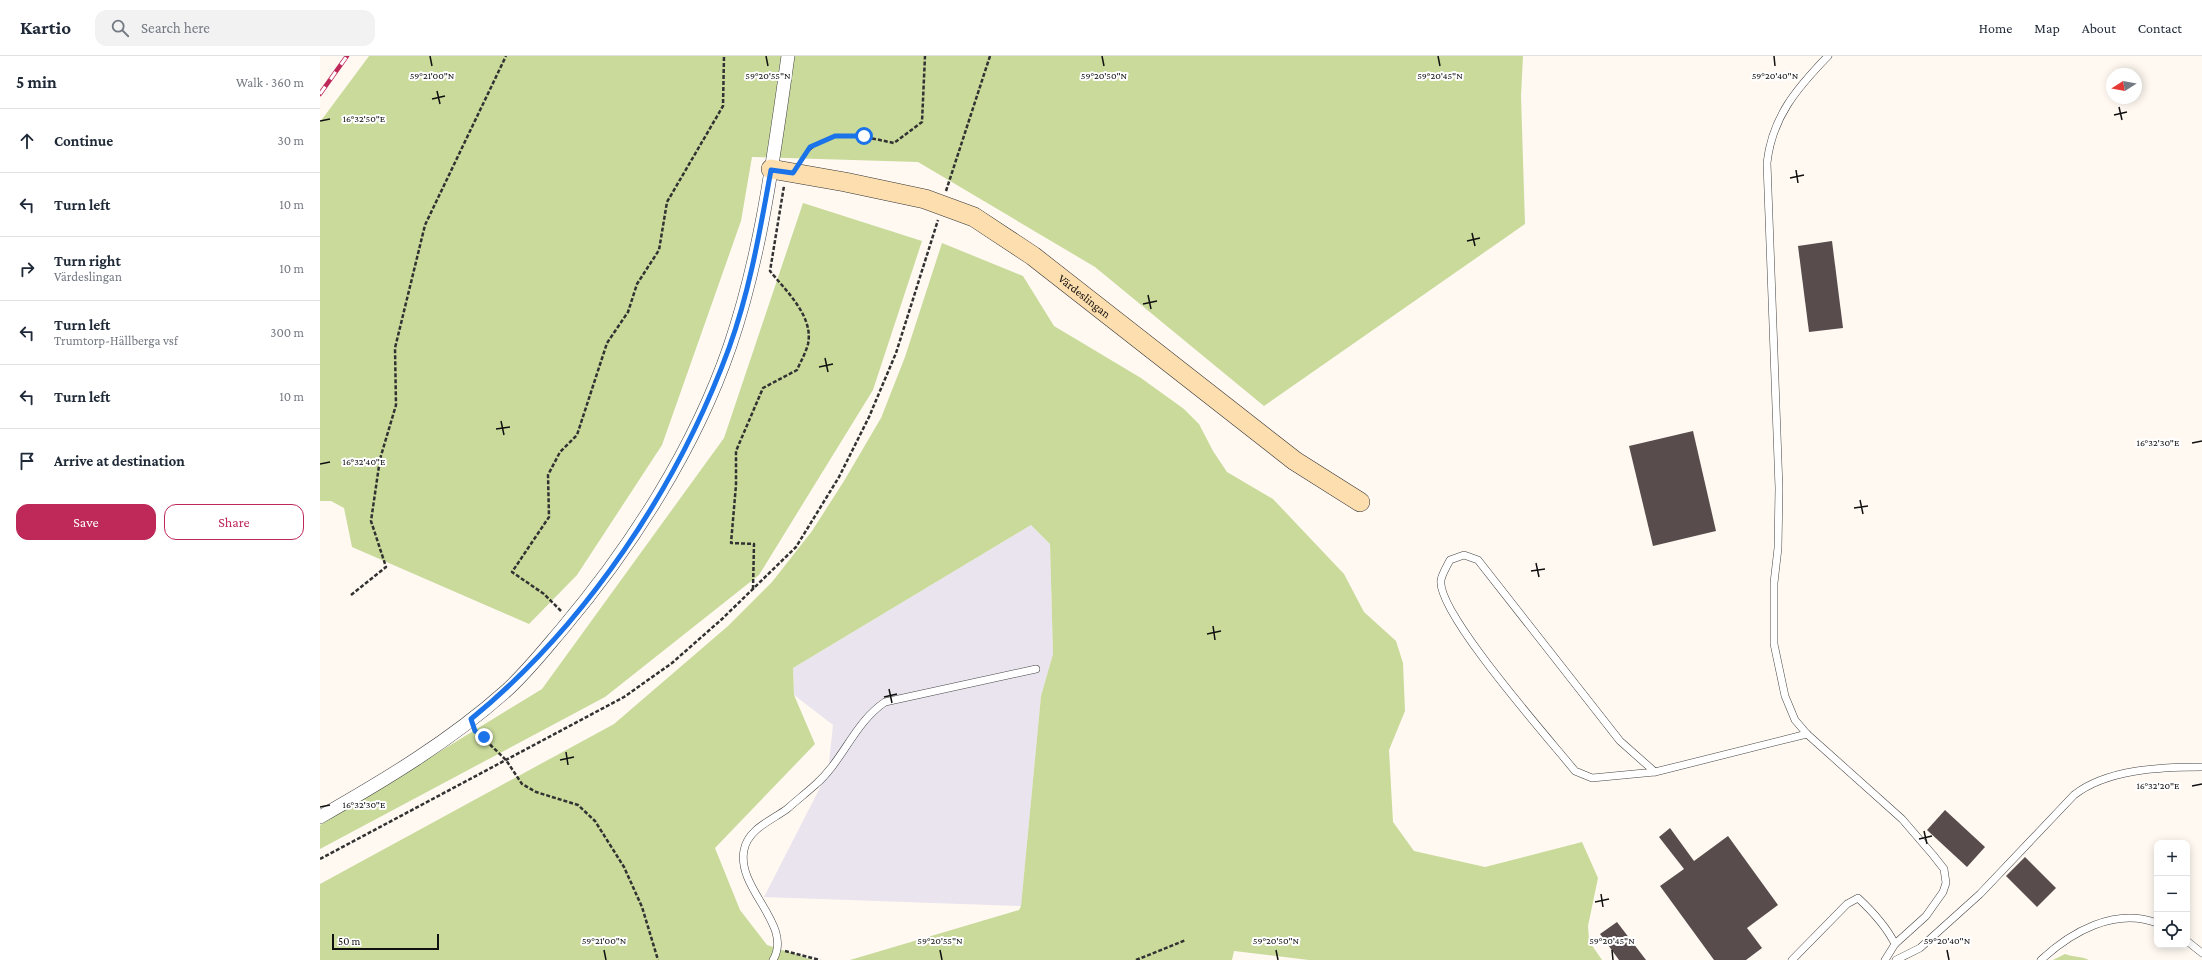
<!DOCTYPE html>
<meta charset="utf-8">
<style>
:root{--surface:#fff;--page:#f2f2f3;--text:#1f2937;--muted:#747a83;--line:#e0e1e3;--accent:#be295a}
body{margin:0;font-family:"Crimson Pro",serif;background:var(--page);color:var(--text)}
.controls{position:absolute;right:12px;bottom:12px;display:grid;overflow:hidden;border-radius:8px;box-shadow:0 2px 10px #0003}
.controls button{width:36px;height:36px;display:grid;place-items:center;padding:0;border:0;border-bottom:1px solid var(--line);background:var(--surface);color:var(--text);font:20px sans-serif}
.compass{position:absolute;left:1786px;top:12px;width:36px;height:36px;border-radius:50%;background:var(--surface);box-shadow:0 2px 10px #0003;rotate:259deg}
.scale{position:absolute;left:12px;bottom:10px;width:107px;box-sizing:border-box;padding-left:4px;border:2px solid #101010;border-top:0;font-size:11px;line-height:14px;white-space:nowrap;color:#101010;-webkit-text-stroke:3px #fff;paint-order:stroke}
.stop{position:absolute;width:12px;height:12px;margin:-9px;border:3px solid #1a73e8;border-radius:50%;background:#fff}
.stop.end{background:#1a73e8;border-color:#fff;box-shadow:0 1px 4px #0008}
.list{margin:0;padding:0;list-style:none}
h2{display:flex;justify-content:space-between;align-items:center;height:52px;margin:0;padding:0 16px;font-size:17px}
h2 small{font-size:13px;font-weight:400;color:var(--muted)}
.list li{display:grid;grid-template-columns:26px 1fr auto;gap:12px;align-items:center;box-sizing:border-box;height:64px;padding:0 16px;border-top:1px solid var(--line)}
.list b{display:block;font-size:15px;white-space:nowrap}
.list p{margin:0;font-size:13px;white-space:nowrap;color:var(--muted)}
.list em{font-size:13px;font-style:normal;color:var(--muted)}
.actions{display:flex;gap:8px;padding:12px 16px}
.actions a{flex:1;padding:9px 0;border:1px solid var(--accent);border-radius:12px;text-align:center;font-size:14px;color:var(--accent)}
.actions .main{background:var(--accent);color:#fff}
.icon{flex:none;width:22px;height:22px;fill:none;stroke:currentColor;stroke-width:2;stroke-linecap:round;stroke-linejoin:round}
.map{position:relative;flex:none;width:1882px;height:904px;overflow:hidden}
header{display:flex;align-items:center;gap:24px;box-sizing:border-box;height:56px;padding:0 20px;background:var(--surface);border-bottom:1px solid var(--line)}
header strong{font-size:19px}
nav{display:flex;gap:22px;margin-inline-start:auto;font-size:14px}
.search{width:280px;height:36px;background:var(--page);display:flex;align-items:center;gap:10px;box-sizing:border-box;padding:0 14px;border-radius:12px;color:var(--muted);font-size:15px}
main{display:flex}
aside{flex:1;background:var(--surface)}
.map>svg:first-child{display:block}
.industrial{fill:#eae4ee}
.forest{fill:#c9da9b}
.building{fill:#584d4c}
.lines{fill:none;stroke-linecap:round;stroke-linejoin:round}
.lane-casing{stroke:#434343;stroke-width:8}
.street-casing{stroke:#434343;stroke-width:14}
.secondary-casing{stroke:#323232;stroke-width:20}
.path{stroke:#323232;stroke-width:2.5;stroke-dasharray:4 2;stroke-linecap:butt}
.lane{stroke:#fff;stroke-width:7}
.street{stroke:#fff;stroke-width:13}
.secondary{stroke:#fddfaf;stroke-width:19}
.rail-casing{stroke:#be295a;stroke-width:4.5}
.rail{stroke:#fff;stroke-width:3;stroke-dasharray:9;stroke-linecap:butt}
.route{stroke:#1a73e8;stroke-width:5}
.ticks{fill:none;stroke:#101010;stroke-width:1.5}
.labels{text-anchor:middle;dominant-baseline:central;stroke-width:4;stroke-linejoin:round;paint-order:stroke}
.street-label{font-size:12px;fill:#101010;stroke:#fff}
.ticks-label{font-size:10px;text-anchor:middle;fill:#101010;stroke:#fff;stroke-width:4;stroke-linejoin:round;paint-order:stroke}
</style>
<header>
<strong>Kartio</strong>
<div class="search"><svg class="icon" aria-label="search" viewBox="0 0 24 24"><circle cx="10" cy="10" r="6"/><path d="M15 15l6 6"/></svg>Search here</div>
<nav><a>Home</a><a>Map</a><a>About</a><a>Contact</a></nav>
</header>
<main>
<aside>
<h2>5 min<small>Walk · 360 m</small></h2>
<ul class="list">
<li><svg class="icon" aria-label="ahead" viewBox="0 0 24 24"><path d="M12 20V5M6 11l6-6 6 6"/></svg><div><b>Continue</b></div><em>30 m</em></li>
<li><svg class="icon" aria-label="left" viewBox="0 0 24 24"><path d="M17 20v-9H6M10 6l-5 5 5 5"/></svg><div><b>Turn left</b></div><em>10 m</em></li>
<li><svg class="icon" aria-label="right" viewBox="0 0 24 24"><path d="M7 20v-9h11M14 6l5 5-5 5"/></svg><div><b>Turn right</b><p>Värdeslingan</p></div><em>10 m</em></li>
<li><svg class="icon" aria-label="left" viewBox="0 0 24 24"><path d="M17 20v-9H6M10 6l-5 5 5 5"/></svg><div><b>Turn left</b><p>Trumtorp-Hällberga vsf</p></div><em>300 m</em></li>
<li><svg class="icon" aria-label="left" viewBox="0 0 24 24"><path d="M17 20v-9H6M10 6l-5 5 5 5"/></svg><div><b>Turn left</b></div><em>10 m</em></li>
<li><svg class="icon" aria-label="arrive" viewBox="0 0 24 24"><path d="M6 21V4h12l-3 4 3 4H6"/></svg><div><b>Arrive at destination</b></div></li>
</ul>
<div class="actions"><a class="main">Save</a><a>Share</a></div>
</aside>
<div class="map">
<svg width="1882" height="904" viewBox="0 0 1882 904">
<rect width="100%" height="100%" fill="#fff9f2"/>
<!-- industrial -->
<path class="industrial" d="M711,469L730,488L733,598L721,640L701,850L444,841L508,716L513,669L474,639L473,612Z"/>
<!-- forest -->
<g class="forest">
<path d="M49,0H1203L1201,40L1205,168L944,350L775,211L598,106L432,101L421,165L342,389L257,519L209,568L32,491L24,452L11,445H0V66Z"/>
<path d="M483,147L602,185L553,334L439,519L285,641L0,793V769L222,633L404,382Z"/>
<path d="M622,187L703,220L734,270L821,322L864,353L879,368L893,395L907,416L953,443L1024,518L1044,556L1076,585L1083,607L1085,655L1069,694L1073,766L1094,795L1165,811L1262,786L1278,822L1268,870L1269,885L1282,904H989L914,895L912,904H530L699,854L701,850L721,640L733,598L730,488L711,469L473,612L474,639L495,688L395,792L420,854L447,889L493,904H0V828L294,668L408,570L452,526L492,475L524,425L561,362L585,301Z"/>
<path d="M1745,898C1753,901 1761,900 1769,904H1733Z"/>
</g>
<!-- building -->
<g class="building">
<path d="M1512,185L1523,272L1489,276L1478,190Z"/>
<path d="M1373,375L1396,475L1333,490L1309,390Z"/>
<path d="M1625,754L1665,791L1647,811L1607,774Z"/>
<path d="M1350,772L1374,805L1408,780L1458,849L1427,872L1442,892L1426,904H1394L1340,830L1364,813L1339,781Z"/>
<path d="M1705,801L1736,832L1717,851L1686,820Z"/>
<path d="M1297,866L1326,904H1299L1280,878Z"/>
</g>
<g class="lines">
<!-- lane casing -->
<g class="lane-casing">
<g id="lane">
<path d="M1508,0C1477,32 1452,61 1447,107L1459,432L1458,492L1454,527V588L1465,640L1475,664L1487,678L1582,763L1613,799L1624,813L1626,827L1623,836L1606,860L1575,888L1565,904"/>
<path d="M1335,716L1300,685L1158,504L1144,499L1130,504C1127,510 1122,518 1121,524C1116,556 1231,685 1255,715L1272,722L1335,716L1487,678"/>
<path d="M1867,885L1882,897"/>
<path d="M453,904C474,869 416,833 424,794C428,773 452,764 467,753C476,745 486,737 495,729C523,705 534,667 565,646L716,613"/>
<path d="M1472,904L1527,848L1538,842C1552,855 1566,870 1575,888"/>
<path d="M1576,904L1600,892L1660,838L1754,739C1787,713 1841,711 1882,711"/>
<path d="M1721,904C1751,876 1795,851 1837,867"/>
</g>
</g>
<!-- street casing -->
<g class="street-casing">
<path id="street" d="M0,761C65,724 130,685 186,635C207,616 225,593 243,572C312,490 375,392 410,290C442,196 454,97 468,0"/>
</g>
<!-- secondary casing -->
<g class="secondary-casing">
<g id="secondary">
<path id="s1" d="M451,113L525,126L605,143L654,161L713,200L975,405L1040,446"/>
</g>
</g>
<!-- path -->
<g class="path">
<path d="M482,103C504,70 541,80 574,87L602,66L605,0"/>
<path d="M626,135L670,0"/>
<path d="M433,533L434,488L411,487L416,429V395L443,332L477,314C481,305 486,296 488,288C494,260 465,234 450,215L464,130"/>
<path d="M31,539L66,511L51,465L60,403L76,349L75,292L105,169L186,0"/>
<path d="M241,555L224,538L192,516L229,461L228,419L240,396L257,379L287,287L308,256L317,228L339,194L347,146L403,50L404,0"/>
<path d="M157,676L186,704L202,728L216,736L258,749L275,765L304,811L322,851L338,904"/>
<path d="M0,803L304,641L352,607L402,563L476,491L519,421L549,361L576,297L618,164"/>
<path d="M465,895L500,904"/>
<path d="M816,904L866,884"/>
</g>
<!-- lane -->
<use href="#lane" class="lane"/>
<!-- street -->
<use href="#street" class="street"/>
<!-- secondary -->
<use href="#secondary" class="secondary"/>
<!-- rail casing -->
<g class="rail-casing">
<path id="rail" d="M0,38L27,0"/>
</g>
<!-- rail -->
<use href="#rail" class="rail"/>
</g>
<g class="lines">
<!-- route -->
<path class="route" d="M164,681L155,675L151,663C266,569 358,431 409,292C430,234 440,174 451,114L473,117L490,91L515,80H544"/>
</g>
<!-- ticks -->
<path class="ticks" d="M110,0L112,10M446,0L448,10M782,0L784,10M1118,0L1120,10M1454,0L1455,10M117,35L120,48M112,43L125,40M1799,51L1802,64M1794,59L1807,56M0,65L10,63M1476,114L1478,127M1470,122L1484,119M1152,177L1155,190M1147,185L1160,182M828,239L831,253M823,248L837,245M505,302L508,316M499,311L513,308M181,365L184,379M176,373L190,371M1872,387L1882,385M0,408L10,406M1540,444L1543,458M1534,452L1548,450M1216,507L1219,521M1211,515L1225,513M893,570L895,584M887,578L901,575M569,633L572,647M564,641L577,638M246,696L248,709M240,704L254,701M1872,730L1882,728M0,751L10,749M1604,775L1607,788M1599,783L1612,780M1281,838L1283,851M1275,846L1289,843M284,894L286,904M620,894L622,904M956,894L958,904M1292,894L1293,904M1627,894L1629,904"/>
<g class="labels">
<!-- street labels -->
<g class="street-label">
<text stroke="none"><textPath href="#s1" startOffset="345">Värdeslingan</textPath></text>
</g>
</g>
<g class="ticks-label">
<text x="112" y="23">59°21'00"N</text>
<text x="448" y="23">59°20'55"N</text>
<text x="784" y="23">59°20'50"N</text>
<text x="1120" y="23">59°20'45"N</text>
<text x="1455" y="23">59°20'40"N</text>
<text x="44" y="66">16°32'50"E</text>
<text x="1838" y="390">16°32'30"E</text>
<text x="44" y="409">16°32'40"E</text>
<text x="1838" y="733">16°32'20"E</text>
<text x="44" y="752">16°32'30"E</text>
<text x="284" y="888">59°21'00"N</text>
<text x="620" y="888">59°20'55"N</text>
<text x="956" y="888">59°20'50"N</text>
<text x="1292" y="888">59°20'45"N</text>
<text x="1627" y="888">59°20'40"N</text>
</g>
</svg>
<div class="controls">
<button>+</button>
<button>−</button>
<button><svg class="icon" aria-label="locate" viewBox="0 0 24 24"><circle cx="12" cy="12" r="6"/><path d="M12 2v4M12 18v4M2 12h4M18 12h4"/></svg></button>
</div>
<svg class="compass" viewBox="-18 -18 36 36"><path d="M0-13l5 13h-10z" fill="#e53935"/><path d="M0 13l5-13h-10z" fill="#747a83"/></svg>
<div class="scale">50 m</div>
<div class="stop" style="left:544px;top:80px"></div>
<div class="stop end" style="left:164px;top:681px"></div>
</div>
</main>
